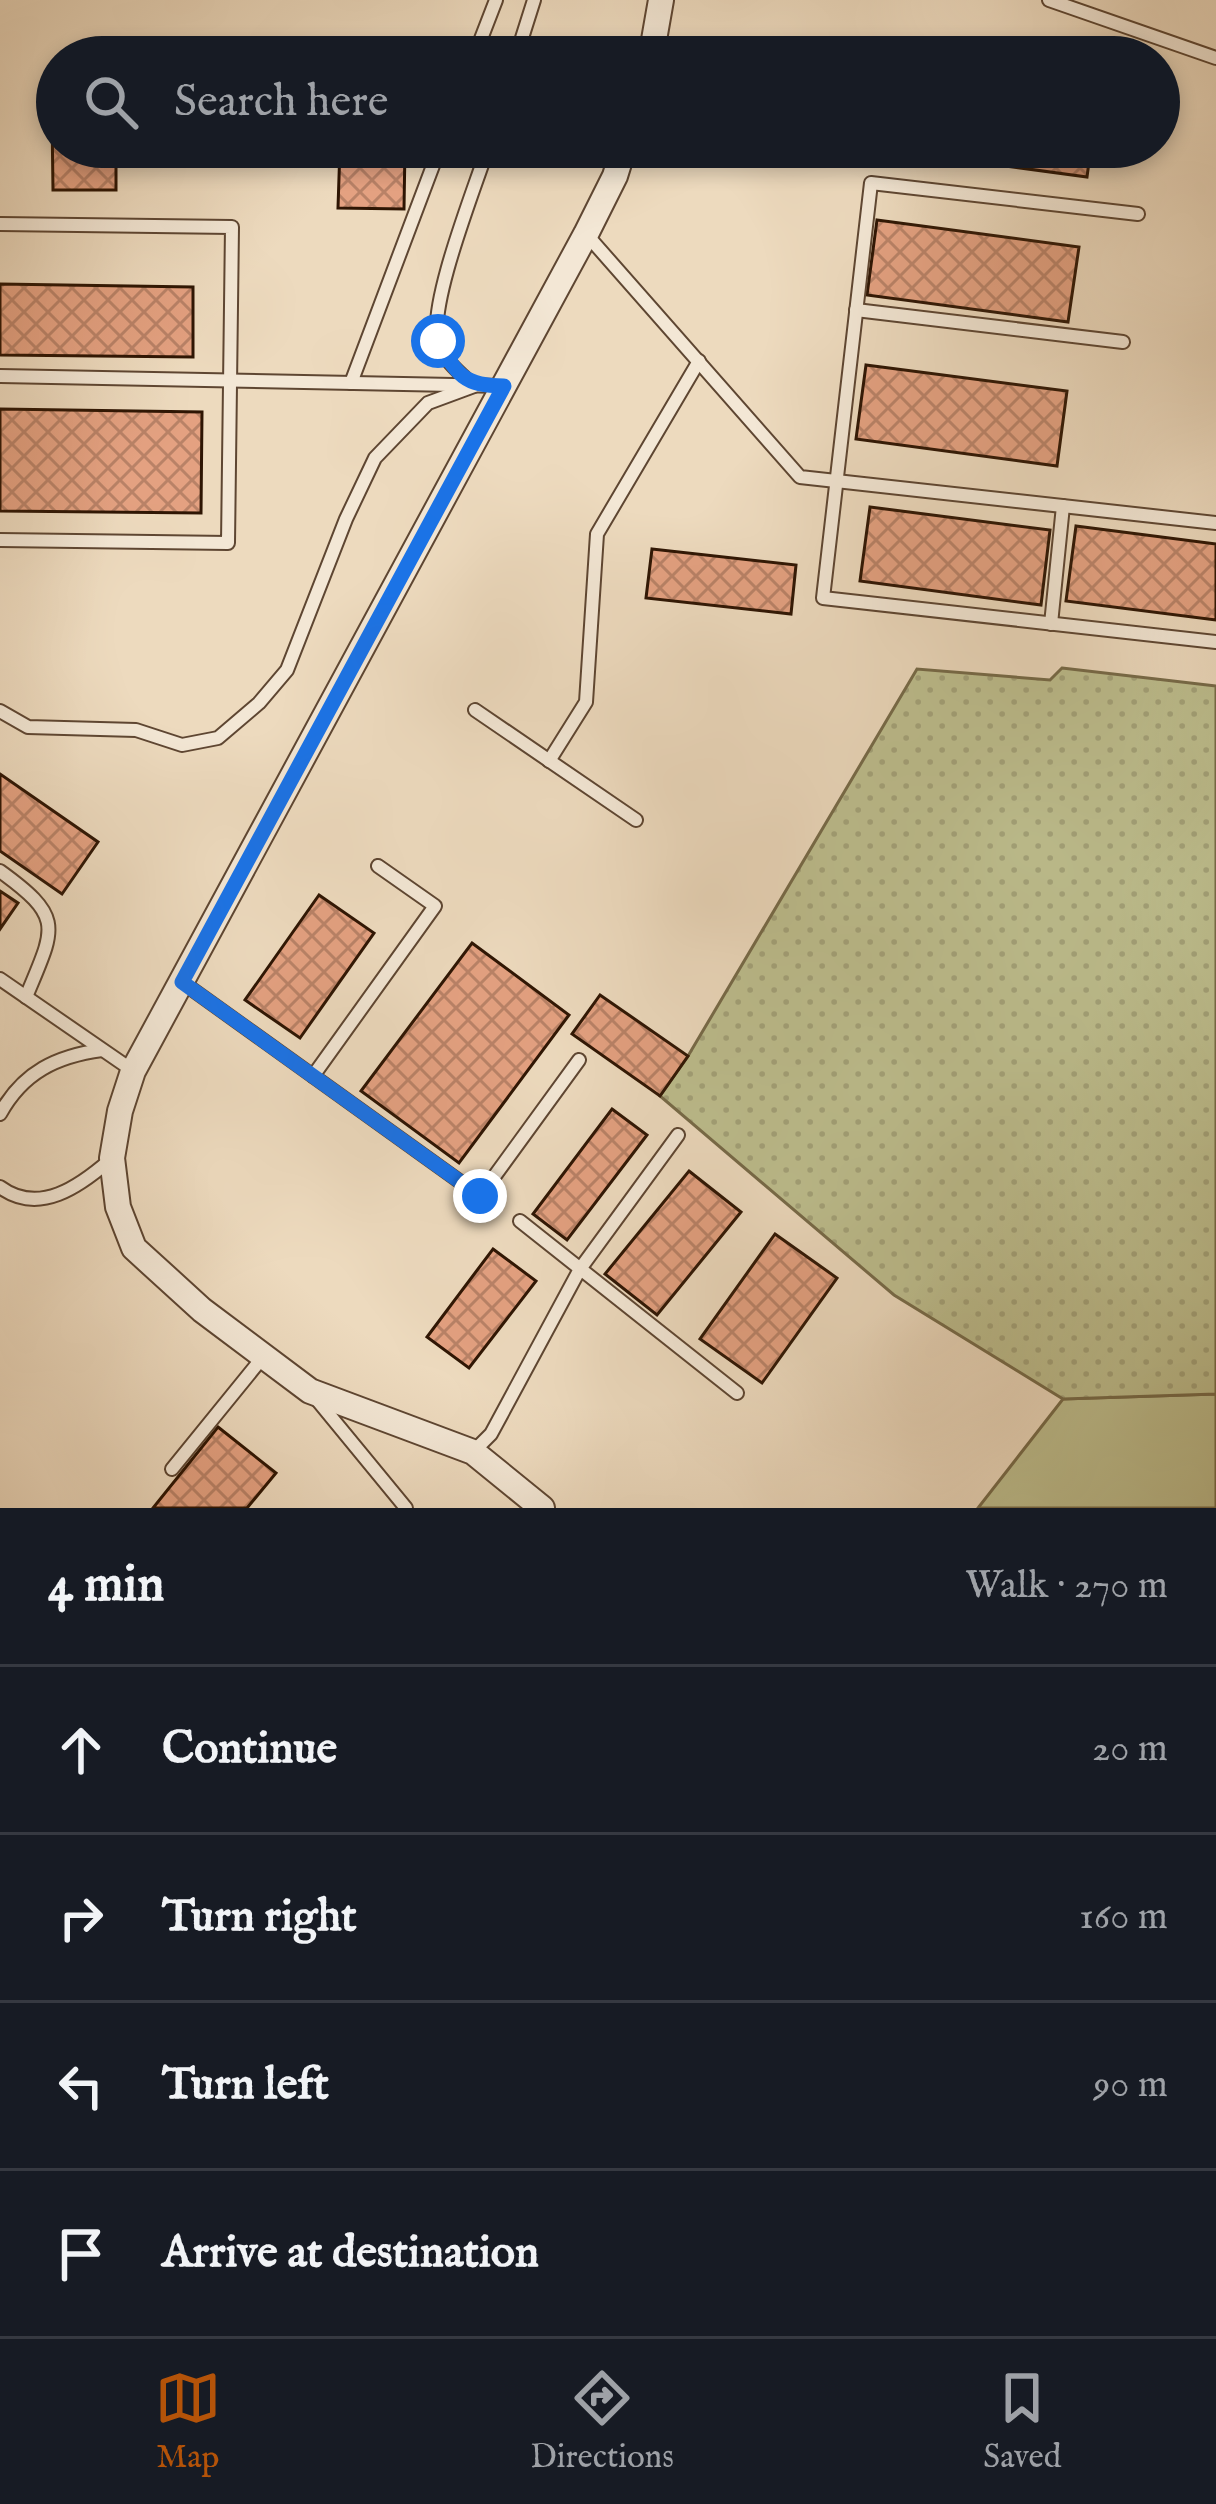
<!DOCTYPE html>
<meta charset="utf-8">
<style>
:root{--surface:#171b24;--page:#20242c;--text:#f1f3f6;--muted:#9ea1a6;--line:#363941;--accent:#b45309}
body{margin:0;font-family:"IM FELL English",serif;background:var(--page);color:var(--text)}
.stop{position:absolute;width:36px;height:36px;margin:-27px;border:9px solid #1a73e8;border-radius:50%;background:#fff}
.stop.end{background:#1a73e8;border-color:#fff;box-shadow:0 3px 12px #0008}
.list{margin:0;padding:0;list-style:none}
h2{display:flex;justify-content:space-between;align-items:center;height:156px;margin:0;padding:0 48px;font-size:51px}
h2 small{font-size:39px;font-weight:400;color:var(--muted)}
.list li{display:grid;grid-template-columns:78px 1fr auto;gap:36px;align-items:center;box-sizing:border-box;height:168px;padding:0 48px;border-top:3px solid var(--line)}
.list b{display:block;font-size:45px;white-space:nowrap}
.list em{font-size:39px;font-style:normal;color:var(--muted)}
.icon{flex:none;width:66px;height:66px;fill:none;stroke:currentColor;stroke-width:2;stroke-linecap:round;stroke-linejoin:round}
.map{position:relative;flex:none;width:1216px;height:1508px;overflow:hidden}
.search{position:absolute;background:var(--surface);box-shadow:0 6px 18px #0003;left:36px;right:36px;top:36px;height:132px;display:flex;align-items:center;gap:30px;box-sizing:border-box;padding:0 42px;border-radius:66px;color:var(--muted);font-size:45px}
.sheet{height:828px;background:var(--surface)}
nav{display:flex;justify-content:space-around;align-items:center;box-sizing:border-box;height:168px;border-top:3px solid var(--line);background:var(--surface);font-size:33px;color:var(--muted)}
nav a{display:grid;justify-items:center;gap:6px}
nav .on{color:var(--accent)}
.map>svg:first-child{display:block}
.grass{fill:#bdbe8e;stroke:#766a48;stroke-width:3}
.garden{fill:url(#garden-dots);stroke:#766a48;stroke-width:3}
.building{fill:url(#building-cross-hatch);stroke:#2e1503;stroke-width:3}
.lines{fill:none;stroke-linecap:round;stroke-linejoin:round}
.service-casing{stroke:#5e4632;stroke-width:16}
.minor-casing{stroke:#5e4632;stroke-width:28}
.service{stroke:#f3e7d5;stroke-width:12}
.minor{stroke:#f3e7d5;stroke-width:24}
.route{stroke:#1a73e8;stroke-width:15}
</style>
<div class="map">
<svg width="1216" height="1508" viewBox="0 0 1216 1508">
<defs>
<pattern id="garden-dots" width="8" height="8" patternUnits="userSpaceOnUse" patternTransform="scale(3)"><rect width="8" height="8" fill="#bdbe8e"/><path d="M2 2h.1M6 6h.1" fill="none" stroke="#a3a279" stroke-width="1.8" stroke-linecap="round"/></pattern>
<pattern id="building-cross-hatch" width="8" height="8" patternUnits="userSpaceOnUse" patternTransform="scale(3)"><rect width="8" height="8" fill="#e4a181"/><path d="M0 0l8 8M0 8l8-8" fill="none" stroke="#b98267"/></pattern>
</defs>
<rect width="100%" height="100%" fill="#eddabe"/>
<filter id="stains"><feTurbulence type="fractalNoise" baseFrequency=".00167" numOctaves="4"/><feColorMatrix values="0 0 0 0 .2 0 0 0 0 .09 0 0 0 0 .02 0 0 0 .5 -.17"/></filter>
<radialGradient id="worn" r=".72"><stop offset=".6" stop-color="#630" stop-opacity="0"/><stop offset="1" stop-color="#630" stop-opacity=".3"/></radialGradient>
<!-- grass -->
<path class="grass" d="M1216,1394V1508H978L1063,1399Z"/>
<!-- garden -->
<path class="garden" d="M1062,668L1216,686V1394L1063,1399L894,1295L660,1096L688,1056L917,669L1050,680Z"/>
<!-- building -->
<g class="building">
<path d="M343,42L408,44V57H342Z"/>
<path d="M52,116H57V147H116V190H53Z"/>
<path d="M340,147H405L404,209L338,208Z"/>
<path d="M911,147H1091L1087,177L910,153Z"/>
<path d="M877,220L1079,247L1068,322L867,295Z"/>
<path d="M0,284L193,287V357L0,355Z"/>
<path d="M866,365L1067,391L1057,466L856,439Z"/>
<path d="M0,409L202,412L201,513L0,511Z"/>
<path d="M870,507L1050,530L1041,605L860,581Z"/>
<path d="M1076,526L1216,544V620L1066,601Z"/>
<path d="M652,549L796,565L791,614L646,598Z"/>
<path d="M0,774L98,842L62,894L0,851Z"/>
<path d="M0,891L18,903L0,929Z"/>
<path d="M319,895L374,933L300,1038L245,1000Z"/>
<path d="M472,943L569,1015L459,1163L361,1091Z"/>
<path d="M600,995L688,1056L660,1096L572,1034Z"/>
<path d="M612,1109L647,1135L567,1240L533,1214Z"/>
<path d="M689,1171L741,1212L657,1315L605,1274Z"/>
<path d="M775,1234L837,1278L762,1383L700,1339Z"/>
<path d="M493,1249L536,1281L469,1368L427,1337Z"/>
<path d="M218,1427L276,1473L247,1508H153Z"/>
</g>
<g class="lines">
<!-- service casing -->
<g class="service-casing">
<g id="service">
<path d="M1049,0L1216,58"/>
<path d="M474,57L496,0"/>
<path d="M516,57L534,0"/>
<path d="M1138,214L871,183L823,598L1216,642"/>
<path d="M0,224L232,227L228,543L0,540"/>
<path d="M587,235L800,477L1216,523"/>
<path d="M856,310L1123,342"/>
<path d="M0,376L503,386"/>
<path d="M351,383L440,147"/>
<path d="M1051,624L1063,506"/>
<path d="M475,710L636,820"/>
<path d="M0,711L28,727L136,730L182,745L218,738L259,703L287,670L346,519L375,458L428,403L474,386C461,374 443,360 438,342C428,304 475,188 488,147"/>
<path d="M549,761L586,702L597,534L699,361"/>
<path d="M0,871C65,918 55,927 26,997"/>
<path d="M0,979L132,1070"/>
<path d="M182,982L480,1196L579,1060"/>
<path d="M313,1076L435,906L378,866"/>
<path d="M0,1114C23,1072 57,1056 102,1050"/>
<path d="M0,1187C39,1216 80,1186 110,1160"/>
<path d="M520,1221L737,1393"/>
<path d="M318,1401L406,1508"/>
<path d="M474,1451L491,1434L580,1269L678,1135"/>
<path d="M172,1469L263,1357"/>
</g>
</g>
<!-- minor casing -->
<g class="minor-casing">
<g id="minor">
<path d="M651,57L661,0"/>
<path d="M542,1508L473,1452L310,1391L202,1310L134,1248L118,1207L112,1158L120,1111L133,1071L586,234L615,176L624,147"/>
</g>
</g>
<!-- service -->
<use href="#service" class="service"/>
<!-- minor -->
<use href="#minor" class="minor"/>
</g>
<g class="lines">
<!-- route -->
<path class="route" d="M438,341C457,375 464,386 504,386L182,982L480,1196"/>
</g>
<rect width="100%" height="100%" filter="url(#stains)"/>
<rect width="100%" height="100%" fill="url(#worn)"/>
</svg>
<div class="stop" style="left:438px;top:341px"></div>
<div class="stop end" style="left:480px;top:1196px"></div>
<div class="search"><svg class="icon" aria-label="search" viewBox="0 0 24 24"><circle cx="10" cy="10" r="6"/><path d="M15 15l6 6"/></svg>Search here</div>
</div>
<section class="sheet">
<h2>4 min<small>Walk · 270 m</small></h2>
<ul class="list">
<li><svg class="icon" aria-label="ahead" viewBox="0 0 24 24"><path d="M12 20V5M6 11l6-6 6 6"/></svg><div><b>Continue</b></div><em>20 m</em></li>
<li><svg class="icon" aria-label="right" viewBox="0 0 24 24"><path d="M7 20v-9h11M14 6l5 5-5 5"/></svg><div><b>Turn right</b></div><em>160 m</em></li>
<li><svg class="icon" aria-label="left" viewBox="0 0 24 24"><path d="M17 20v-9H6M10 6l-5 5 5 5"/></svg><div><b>Turn left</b></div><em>90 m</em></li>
<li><svg class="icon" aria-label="arrive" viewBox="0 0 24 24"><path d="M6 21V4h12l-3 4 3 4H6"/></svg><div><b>Arrive at destination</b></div></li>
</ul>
</section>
<nav>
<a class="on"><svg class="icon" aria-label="map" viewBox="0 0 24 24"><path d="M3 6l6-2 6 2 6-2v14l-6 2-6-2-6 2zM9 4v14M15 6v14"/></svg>Map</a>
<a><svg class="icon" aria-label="directions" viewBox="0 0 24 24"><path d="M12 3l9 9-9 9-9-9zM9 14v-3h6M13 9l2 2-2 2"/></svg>Directions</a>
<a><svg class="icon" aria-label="saved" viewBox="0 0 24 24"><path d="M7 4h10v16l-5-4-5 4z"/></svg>Saved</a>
</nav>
